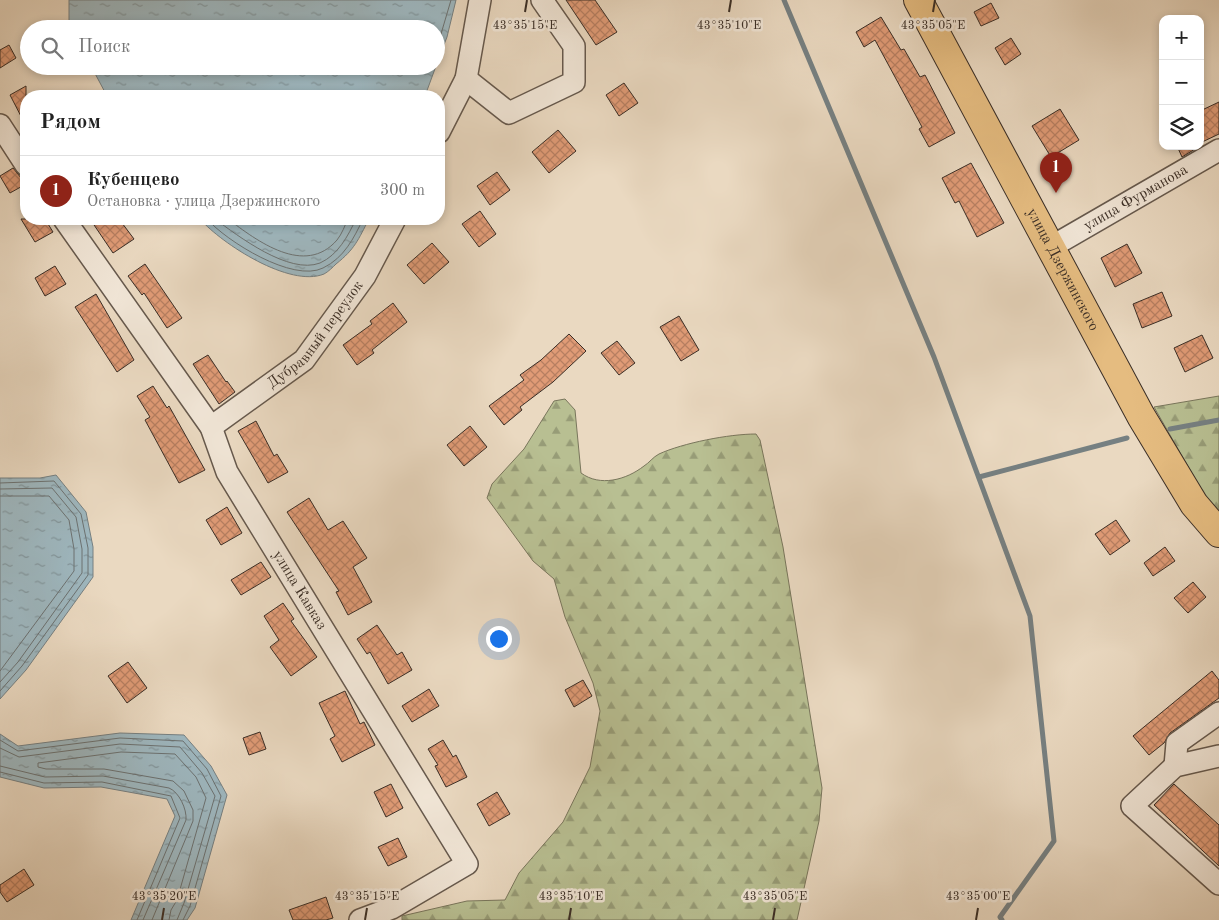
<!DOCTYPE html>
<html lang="ru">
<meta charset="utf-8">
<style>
:root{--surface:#fff;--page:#f2f2f2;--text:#222;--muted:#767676;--line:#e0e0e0;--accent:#8f2418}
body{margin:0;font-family:"Old Standard TT",serif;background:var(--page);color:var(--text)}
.controls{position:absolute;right:15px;top:15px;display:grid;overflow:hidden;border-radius:10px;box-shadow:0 2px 8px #0003}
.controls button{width:45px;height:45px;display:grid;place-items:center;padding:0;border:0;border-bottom:1px solid var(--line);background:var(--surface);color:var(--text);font:25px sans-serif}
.you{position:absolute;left:498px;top:638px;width:18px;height:18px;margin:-12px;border:4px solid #fff;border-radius:50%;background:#1a73e8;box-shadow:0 0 0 8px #1a73e833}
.badge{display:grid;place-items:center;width:32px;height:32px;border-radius:50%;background:var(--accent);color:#fff;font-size:16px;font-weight:700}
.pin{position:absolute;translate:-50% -41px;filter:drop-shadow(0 1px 2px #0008)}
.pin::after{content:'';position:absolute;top:26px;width:18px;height:15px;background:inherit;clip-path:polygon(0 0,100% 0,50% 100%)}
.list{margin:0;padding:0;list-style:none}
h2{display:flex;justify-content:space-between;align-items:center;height:65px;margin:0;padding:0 20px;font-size:21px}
h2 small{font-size:16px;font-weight:400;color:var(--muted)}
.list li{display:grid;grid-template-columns:32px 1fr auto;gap:15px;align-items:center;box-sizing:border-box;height:70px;padding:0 20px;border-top:1px solid var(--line)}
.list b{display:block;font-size:19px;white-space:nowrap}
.list p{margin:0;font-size:16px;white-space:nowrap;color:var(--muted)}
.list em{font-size:16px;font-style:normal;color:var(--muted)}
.icon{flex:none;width:28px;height:28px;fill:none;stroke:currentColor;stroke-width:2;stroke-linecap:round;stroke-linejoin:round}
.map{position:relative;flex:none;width:1219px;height:920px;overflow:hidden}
.search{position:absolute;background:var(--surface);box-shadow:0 2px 8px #0003;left:20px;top:20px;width:425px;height:55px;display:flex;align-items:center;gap:12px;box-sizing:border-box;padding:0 18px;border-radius:28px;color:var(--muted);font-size:19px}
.panel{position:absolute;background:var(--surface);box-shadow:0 2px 8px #0003;left:20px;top:90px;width:425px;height:135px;border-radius:20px}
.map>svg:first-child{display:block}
.forest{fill:url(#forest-firs);stroke:#79765c}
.water{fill:url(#water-ripples);stroke:#768082}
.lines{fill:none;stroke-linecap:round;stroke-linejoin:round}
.shore{stroke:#6c7272;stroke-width:1}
.stream{stroke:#768082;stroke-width:5}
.building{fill:url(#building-cross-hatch);stroke:#3a2e26}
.minor-casing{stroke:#66594d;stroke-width:24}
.major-casing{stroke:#3a2e26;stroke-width:30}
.minor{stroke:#f1e6d7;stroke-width:21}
.major{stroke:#e5bc80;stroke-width:28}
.ticks{fill:none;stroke:#3a2e26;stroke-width:2}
.labels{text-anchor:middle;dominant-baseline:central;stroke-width:5;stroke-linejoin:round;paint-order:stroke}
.street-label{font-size:15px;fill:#3a2e26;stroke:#f1e6d7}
.ticks-label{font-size:12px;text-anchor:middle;fill:#3a2e26;stroke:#f1e6d7;stroke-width:5;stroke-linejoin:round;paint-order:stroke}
</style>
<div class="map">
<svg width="1219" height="920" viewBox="0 0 1219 920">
<defs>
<pattern id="forest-firs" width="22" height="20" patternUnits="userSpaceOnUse" patternTransform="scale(1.25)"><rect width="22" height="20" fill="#b8bf92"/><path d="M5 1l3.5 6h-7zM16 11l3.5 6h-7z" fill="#979c77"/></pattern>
<pattern id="water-ripples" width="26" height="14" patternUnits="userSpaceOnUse" patternTransform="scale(1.25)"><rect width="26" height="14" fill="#9eb7bf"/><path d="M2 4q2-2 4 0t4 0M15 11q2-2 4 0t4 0" fill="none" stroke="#82959b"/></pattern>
<pattern id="building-cross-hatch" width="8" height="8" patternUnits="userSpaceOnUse" patternTransform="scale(1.25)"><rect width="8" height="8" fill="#e09b76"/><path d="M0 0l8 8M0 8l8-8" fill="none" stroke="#b77f61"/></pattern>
</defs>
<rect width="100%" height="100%" fill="#ead9c1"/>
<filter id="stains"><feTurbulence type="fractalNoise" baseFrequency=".004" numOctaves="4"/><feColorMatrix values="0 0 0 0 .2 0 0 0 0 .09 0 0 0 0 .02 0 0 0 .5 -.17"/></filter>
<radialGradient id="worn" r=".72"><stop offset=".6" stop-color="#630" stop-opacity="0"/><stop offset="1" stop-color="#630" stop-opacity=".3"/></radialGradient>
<!-- forest -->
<g class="forest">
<path d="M1219,396V513L1214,512L1154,407Z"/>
<path d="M565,399L575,410L581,473C600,487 626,480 644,466C649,463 653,457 659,454C683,443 729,434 756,434L760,440L783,547L822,788L819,821L797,920H402V916L467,901L505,900L519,873L563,822L590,767L600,711L593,683L565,617L554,579L533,561L487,498L492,484L524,449L554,401Z"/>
</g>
<!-- water -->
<g class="water">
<path d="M69,0H456L447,37L436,65V29H73L69,21Z"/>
<path d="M91,66H436L425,96H107Z"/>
<path d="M200,219H369C358,240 355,249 336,264C333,267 328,272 324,274C290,288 222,244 200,219Z"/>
<path d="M56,475L86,512L93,547V577L26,670L0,699V478H40Z"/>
<path d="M120,733L184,735L211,766L227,795L195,908L187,920H131L175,816L167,799L101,787L44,788L0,777V734L18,746Z"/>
</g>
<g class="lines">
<!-- shore -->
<g class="shore">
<path d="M436,51L451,0"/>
<path d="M207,219C226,241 293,283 323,268C344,258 354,238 363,219"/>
<path d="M215,219C238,236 289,275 320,263C338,255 348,236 356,219"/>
<path d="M228,219C257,241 305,277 337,240C342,234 345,225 348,219"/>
<path d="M0,483L54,481L81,514L88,548V575L22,666L0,691"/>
<path d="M0,489L52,488L76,517L82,549V573L18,662L0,682"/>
<path d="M0,496H49L69,520L74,549V571L0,671"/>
<path d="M0,740L18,751L120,738L183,741L207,769L221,796L190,906L183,920"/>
<path d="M0,748L19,757L120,744L180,747L202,773L215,796L184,903L177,920"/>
<path d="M0,766L45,777L103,776L169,788C179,792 187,809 186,820L143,920"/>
<path d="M0,772L44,783L102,782L171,796L180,818L137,920"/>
<path d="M152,920L193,821V810L184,791L173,781L104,769H46L38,767V763L121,752L175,754L196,777L206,798L177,900L171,910L169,920"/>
</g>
<!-- stream -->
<g class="stream">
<path d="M784,0L934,357L1030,616L1054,841L1000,917L1002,920"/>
<path d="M1170,429L1219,420"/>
<path d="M979,477L1127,438"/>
</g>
</g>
<!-- building -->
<g class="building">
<path d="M566,0H595L617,32L596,45Z"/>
<path d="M991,3L999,18L981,26L974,12Z"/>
<path d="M881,17L901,50L904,49L920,77L925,75L955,133L929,147L919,129L922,127L875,40L864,47L856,32Z"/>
<path d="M1011,38L1021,54L1005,65L995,48Z"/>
<path d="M9,45L16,58L0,68V50Z"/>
<path d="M624,83L638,103L619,116L606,95Z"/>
<path d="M26,86V126L10,95Z"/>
<path d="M1219,102V134L1200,143V111Z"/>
<path d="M1060,109L1079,140L1051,157L1032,126Z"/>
<path d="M558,130L576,151L549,173L532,152Z"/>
<path d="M1177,146H1200L1182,157Z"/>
<path d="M971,163L1004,223L977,237L959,201L955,203L942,178Z"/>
<path d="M13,168L26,184L10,193L0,176Z"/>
<path d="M497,172L510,190L490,205L477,186Z"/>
<path d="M480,211L496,234L479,247L462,224Z"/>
<path d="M21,219H45L53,232L35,242Z"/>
<path d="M90,219H119L134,239L113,253Z"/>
<path d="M432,243L449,262L424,284L407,265Z"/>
<path d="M1127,244L1142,273L1115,287L1101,258Z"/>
<path d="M145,264L182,318L167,328L144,293L142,295L128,276Z"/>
<path d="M55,266L66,284L45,296L35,278Z"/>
<path d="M1162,292L1172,316L1142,328L1133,304Z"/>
<path d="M96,294L134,360L117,372L75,307Z"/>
<path d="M393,303L407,322L372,350L374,353L357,365L343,345L372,324L370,321Z"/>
<path d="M679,316L699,350L681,361L660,327Z"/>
<path d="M569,334L586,351L553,382L520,407L522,410L504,425L489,406L524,380L520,375L541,360Z"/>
<path d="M1202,335L1213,358L1185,372L1174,348Z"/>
<path d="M617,341L635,363L619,375L601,353Z"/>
<path d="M208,355L226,382L227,381L235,392L219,404L193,364Z"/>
<path d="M153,386L167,408L169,406L205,470L179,483L145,420L150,417L137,396Z"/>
<path d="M256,421L274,456L277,454L288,472L268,483L238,431Z"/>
<path d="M470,426L487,447L464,466L447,445Z"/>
<path d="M309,498L328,530L343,521L367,558L353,567L372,602L348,615L336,592L339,591L287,512Z"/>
<path d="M227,507L242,533L221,545L206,520Z"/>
<path d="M1116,520L1130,541L1110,555L1095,534Z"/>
<path d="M1165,547L1175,561L1153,576L1144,563Z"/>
<path d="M261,562L271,577L241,595L231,580Z"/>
<path d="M1193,582L1206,597L1188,613L1174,598Z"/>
<path d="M283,603L294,619L291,621L317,657L291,676L270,647L279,640L264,616Z"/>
<path d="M377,625L397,655L402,652L412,670L388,684L370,652L367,654L357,639Z"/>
<path d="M128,662L147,688L127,703L108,676Z"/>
<path d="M1212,671L1219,680V698L1170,733L1164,743L1149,755L1133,736Z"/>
<path d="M583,680L592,696L574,707L565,690Z"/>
<path d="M429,689L439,706L412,722L402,706Z"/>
<path d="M345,691L360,724L364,722L375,745L342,762L330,739L335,736L319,703Z"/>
<path d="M260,732L266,749L249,755L243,738Z"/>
<path d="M443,740L453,757L456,755L467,777L446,787L435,766L438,765L428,749Z"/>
<path d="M391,784L403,808L386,817L374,792Z"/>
<path d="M1174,784L1219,825V866L1154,805Z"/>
<path d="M497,792L510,814L489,826L477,804Z"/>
<path d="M398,838L407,857L388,866L378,847Z"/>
<path d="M24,869L34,885L7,902L0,892V885Z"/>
<path d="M326,897L333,918L326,920H293L289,910Z"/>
</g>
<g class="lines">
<!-- minor casing -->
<g class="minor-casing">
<g id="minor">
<path d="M466,79L509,113L574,82V46L542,0"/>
<path d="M0,125L26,165"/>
<path d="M439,132L466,79L480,0"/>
<path id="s1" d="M64,219L211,427L227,472L467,864L392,908L360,920"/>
<path id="s2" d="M1051,247L1219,150"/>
<path id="s3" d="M211,427L304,360L365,276L395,219"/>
<path d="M1219,756L1175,766L1132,806L1219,884"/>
<path d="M1175,766L1177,743L1219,713"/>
</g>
</g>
<!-- major casing -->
<g class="major-casing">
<g id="major">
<path id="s4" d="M918,0L1141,416L1194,504L1219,533"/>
</g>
</g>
<!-- minor -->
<use href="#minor" class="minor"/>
<!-- major -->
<use href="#major" class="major"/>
</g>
<!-- ticks -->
<path class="ticks" d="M525,12L527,0M729,12L731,0M933,12L935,0M162,920L164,908M365,920L367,908M569,920L571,908M773,920L775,908M976,920L978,908"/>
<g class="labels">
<!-- street labels -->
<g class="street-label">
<text stroke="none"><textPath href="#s2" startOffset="98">улица Фурманова</textPath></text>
<text stroke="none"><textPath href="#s4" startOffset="306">улица Дзержинского</textPath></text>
<text stroke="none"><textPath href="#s3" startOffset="141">Дубравный переулок</textPath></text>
<text stroke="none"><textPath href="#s1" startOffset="441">улица Кавказ</textPath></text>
</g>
</g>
<g class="ticks-label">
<text x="729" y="29">43°35'10"E</text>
<text x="933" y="29">43°35'05"E</text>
<text x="525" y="29">43°35'15"E</text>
<text x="164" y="900">43°35'20"E</text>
<text x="367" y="900">43°35'15"E</text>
<text x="571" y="900">43°35'10"E</text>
<text x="775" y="900">43°35'05"E</text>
<text x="978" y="900">43°35'00"E</text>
</g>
<rect width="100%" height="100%" filter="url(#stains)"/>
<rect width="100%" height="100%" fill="url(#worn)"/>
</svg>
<div class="controls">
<button>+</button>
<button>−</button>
<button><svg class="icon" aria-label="layers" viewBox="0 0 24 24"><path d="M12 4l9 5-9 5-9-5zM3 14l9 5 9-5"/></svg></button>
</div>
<div class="you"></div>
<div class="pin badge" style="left:1056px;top:193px">1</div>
<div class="search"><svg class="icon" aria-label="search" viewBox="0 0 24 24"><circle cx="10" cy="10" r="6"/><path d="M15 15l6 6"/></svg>Поиск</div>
<section class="panel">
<h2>Рядом<small></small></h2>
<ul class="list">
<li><span class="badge">1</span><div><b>Кубенцево</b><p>Остановка · улица Дзержинского</p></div><em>300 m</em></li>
</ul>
</section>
</div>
